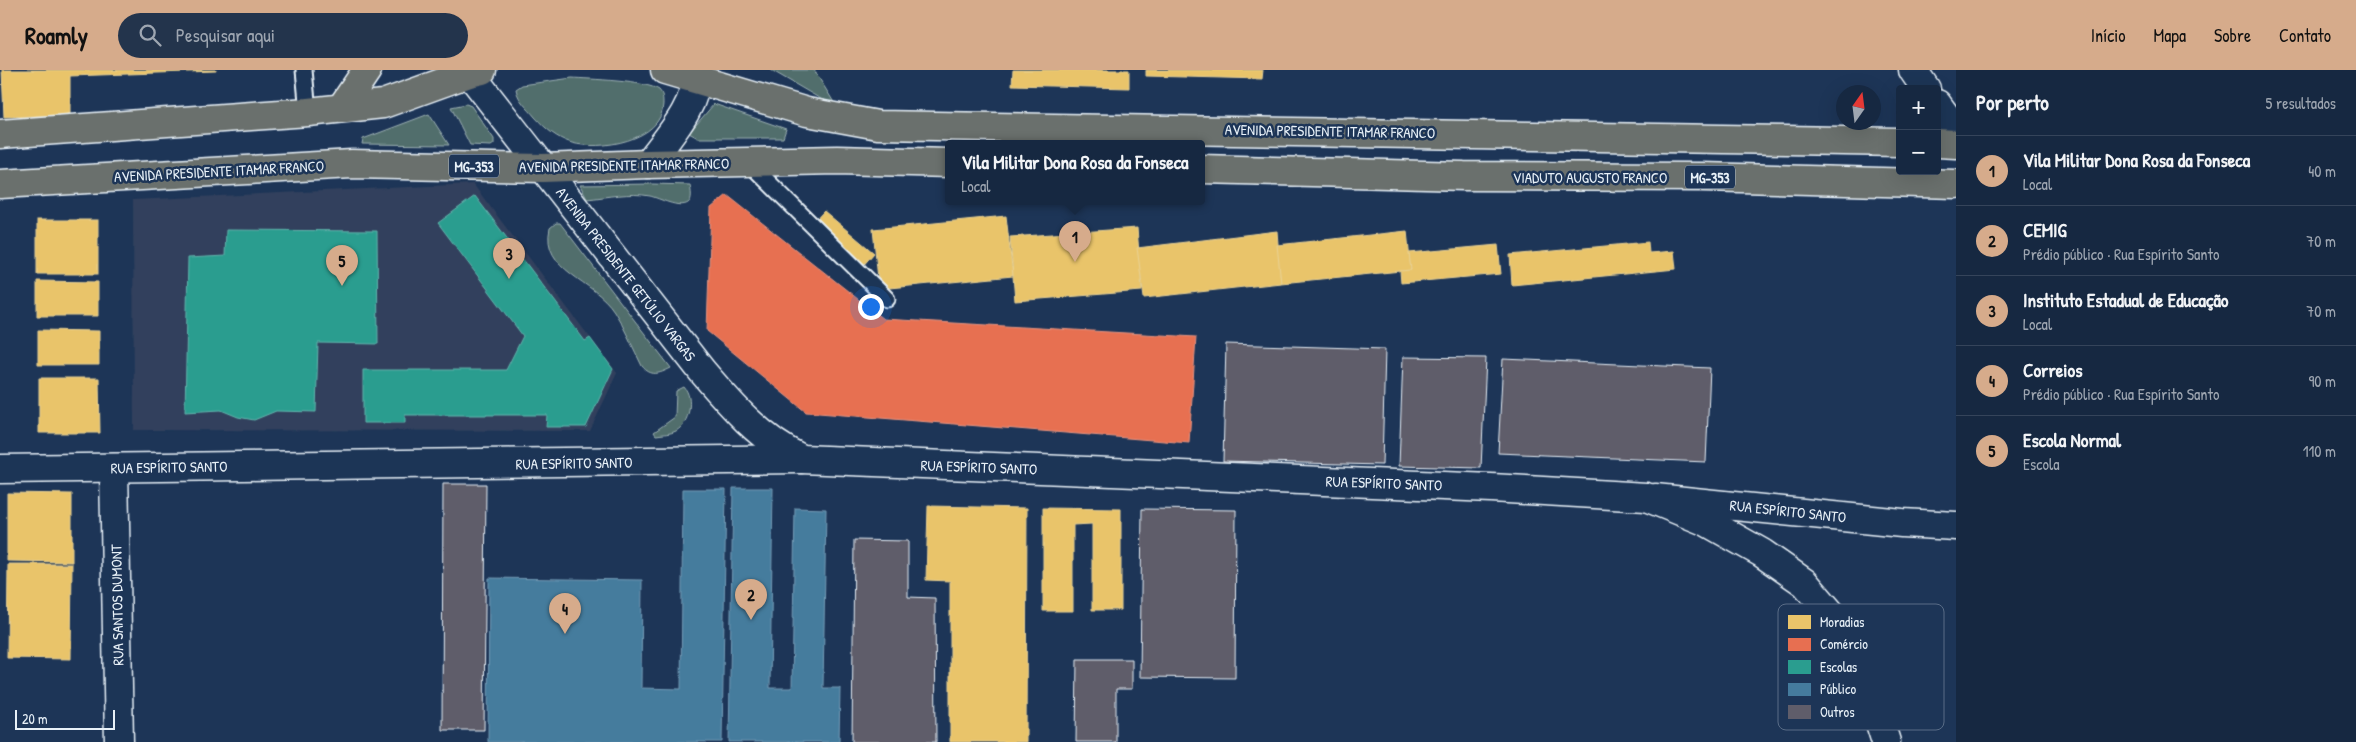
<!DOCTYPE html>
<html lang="pt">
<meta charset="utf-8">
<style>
:root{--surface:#162841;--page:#23344c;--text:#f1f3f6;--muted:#9ea6b1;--line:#35445a;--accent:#d6ab8b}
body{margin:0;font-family:"Patrick Hand",sans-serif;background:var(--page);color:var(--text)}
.controls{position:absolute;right:15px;top:15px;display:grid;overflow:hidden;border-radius:5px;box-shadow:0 5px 20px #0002}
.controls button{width:45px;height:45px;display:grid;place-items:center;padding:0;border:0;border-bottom:1px solid var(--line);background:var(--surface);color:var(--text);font:25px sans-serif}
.compass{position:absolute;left:1836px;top:15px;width:45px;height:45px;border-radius:50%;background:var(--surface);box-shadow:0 5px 20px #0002;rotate:14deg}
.scale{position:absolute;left:15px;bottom:12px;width:100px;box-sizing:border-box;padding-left:5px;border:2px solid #e8f1f8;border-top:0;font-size:14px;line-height:18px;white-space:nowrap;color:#e8f1f8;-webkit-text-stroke:4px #1d3557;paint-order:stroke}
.you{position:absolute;left:870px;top:236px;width:18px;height:18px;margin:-12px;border:4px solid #fff;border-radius:50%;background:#1a73e8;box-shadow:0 0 0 8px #1a73e833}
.badge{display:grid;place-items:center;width:32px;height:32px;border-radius:50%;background:var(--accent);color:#111;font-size:16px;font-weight:700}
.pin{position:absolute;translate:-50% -41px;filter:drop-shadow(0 1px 2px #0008)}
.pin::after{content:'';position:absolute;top:26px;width:18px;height:15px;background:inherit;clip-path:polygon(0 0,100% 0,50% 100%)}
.popup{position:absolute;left:945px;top:70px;width:260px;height:65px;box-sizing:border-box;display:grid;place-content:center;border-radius:5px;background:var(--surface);filter:drop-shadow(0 1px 4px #0005);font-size:16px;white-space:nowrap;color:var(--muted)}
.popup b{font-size:19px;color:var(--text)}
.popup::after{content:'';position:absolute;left:50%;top:100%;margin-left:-10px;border:10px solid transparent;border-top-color:var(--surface)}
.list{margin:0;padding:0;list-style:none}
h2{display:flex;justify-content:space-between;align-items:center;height:65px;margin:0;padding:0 20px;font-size:21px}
h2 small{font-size:16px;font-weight:400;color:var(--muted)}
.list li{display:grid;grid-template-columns:32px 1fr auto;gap:15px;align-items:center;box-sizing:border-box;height:70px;padding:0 20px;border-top:1px solid var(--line)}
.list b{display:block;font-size:19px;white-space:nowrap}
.list p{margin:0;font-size:16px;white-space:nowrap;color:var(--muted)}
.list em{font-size:16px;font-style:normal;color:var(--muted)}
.icon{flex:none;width:28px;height:28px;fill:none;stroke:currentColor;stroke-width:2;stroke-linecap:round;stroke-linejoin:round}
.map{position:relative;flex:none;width:1956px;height:672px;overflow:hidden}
header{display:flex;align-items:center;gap:30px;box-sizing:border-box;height:70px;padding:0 25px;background:var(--accent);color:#111}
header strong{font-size:24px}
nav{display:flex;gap:28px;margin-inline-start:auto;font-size:18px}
.search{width:350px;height:45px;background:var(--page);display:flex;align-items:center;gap:12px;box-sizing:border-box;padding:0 18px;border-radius:28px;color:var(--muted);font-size:19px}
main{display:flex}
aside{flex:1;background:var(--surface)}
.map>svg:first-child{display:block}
.built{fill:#31415d}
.green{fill:#516e6c;stroke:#9cb0b2}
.homes{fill:#e9c46a;stroke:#e9d295}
.shops{fill:#e76f51;stroke:#e79683}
.schools{fill:#2a9d8f;stroke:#63b6ae}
.public{fill:#457b9d;stroke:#769eb8}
.building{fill:#5f5d6a;stroke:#e8f1f8}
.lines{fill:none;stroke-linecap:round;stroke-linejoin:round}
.service-casing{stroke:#e8f1f8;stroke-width:19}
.minor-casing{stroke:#e8f1f8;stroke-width:31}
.tertiary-casing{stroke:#e8f1f8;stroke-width:31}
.secondary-casing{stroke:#e8f1f8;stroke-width:31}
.primary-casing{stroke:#e8f1f8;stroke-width:31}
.service{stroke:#1d3557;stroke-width:15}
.minor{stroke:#1d3557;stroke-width:28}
.tertiary{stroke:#1d3557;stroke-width:28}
.secondary{stroke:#1d3557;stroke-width:28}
.primary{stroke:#6b706d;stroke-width:28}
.labels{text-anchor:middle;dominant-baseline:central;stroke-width:5;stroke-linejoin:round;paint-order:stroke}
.shield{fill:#1d3557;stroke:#abb9c8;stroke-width:1}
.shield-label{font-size:14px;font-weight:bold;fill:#e8f1f8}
.street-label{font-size:15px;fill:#e8f1f8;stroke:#1d3557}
.key{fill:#1d3557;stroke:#5a6d87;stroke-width:1}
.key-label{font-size:14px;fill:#e8f1f8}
</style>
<header>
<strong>Roamly</strong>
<div class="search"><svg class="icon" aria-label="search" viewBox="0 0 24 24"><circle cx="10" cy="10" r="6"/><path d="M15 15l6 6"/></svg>Pesquisar aqui</div>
<nav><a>Início</a><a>Mapa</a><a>Sobre</a><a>Contato</a></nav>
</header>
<main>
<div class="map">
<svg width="1956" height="672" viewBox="0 0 1956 672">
<rect width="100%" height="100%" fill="#1d3557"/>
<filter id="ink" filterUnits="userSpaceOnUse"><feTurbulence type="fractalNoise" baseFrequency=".02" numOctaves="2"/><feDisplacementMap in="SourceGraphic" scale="10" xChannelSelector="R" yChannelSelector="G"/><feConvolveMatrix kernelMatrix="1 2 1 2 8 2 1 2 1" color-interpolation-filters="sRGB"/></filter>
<g filter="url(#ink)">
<!-- built -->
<path class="built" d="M473,114L617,303L590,361L134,360L133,130Z"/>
<!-- green -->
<g class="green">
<path d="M771,0H814L838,39Z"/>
<path d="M572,8C588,9 647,11 659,20C663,24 663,29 663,34C663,71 599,81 572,73C556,68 546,59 535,47C528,38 518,31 516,19L522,15Z"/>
<path d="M466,34L471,36L494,69V74L491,76L470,75L451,37Z"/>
<path d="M714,34L786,59L783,68H698L689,63Z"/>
<path d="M429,44L449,75L362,74L363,69Z"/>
<path d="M652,114L690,115C691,121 693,130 688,133C679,139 659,128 650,126C630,122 607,127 587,129L580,115Z"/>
<path d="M556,153H560L671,298C659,304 651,307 642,296C633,278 625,258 614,241C594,210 540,200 550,158Z"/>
<path d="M684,317C694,328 690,353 676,361C671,364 662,364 656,365L654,362L675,347L676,321Z"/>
</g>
<!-- homes -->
<g class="homes">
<path d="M2,0H216V1L70,6V45L4,47Z"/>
<path d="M1013,0H1129V18L1012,15Z"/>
<path d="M1146,0H1263L1262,9L1146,6Z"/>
<path d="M824,141L874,183L861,198L809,157Z"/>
<path d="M1006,146L1013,206L879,219L873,159Z"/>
<rect x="37" y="150" width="61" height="54"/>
<path d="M1137,158L1142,221L1015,231L1010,167Z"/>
<path d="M1277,161L1281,213L1144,228L1137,178Z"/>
<path d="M1407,161L1411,200L1281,213L1277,175Z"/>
<path d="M1648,172L1649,183L1674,181L1676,199L1512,215L1510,185Z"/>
<path d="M1498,175L1501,204L1401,213L1400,201L1411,200L1409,183Z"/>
<path d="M37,211L98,212V246H37Z"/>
<path d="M38,260L99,261V295H38Z"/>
<path d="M39,308H99L100,363H39Z"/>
<path d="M7,423L72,424V492L7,491Z"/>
<path d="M928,436L1027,438L1026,672H950V511L926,510Z"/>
<path d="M1043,438L1121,439V540H1092V454L1073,455V541H1043Z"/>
<path d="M8,494H72L71,589L7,588Z"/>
</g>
<!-- shops -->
<path class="shops" d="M727,125L883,249L1196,267L1189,373L806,342L707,261L711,138Z"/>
<!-- schools -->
<g class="schools">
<path d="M475,126L585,271L590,268L613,299L586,357H546L547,345H405V353H363V300H506L523,266L438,153Z"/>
<path d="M226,160L377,161L378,274L318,273L316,342L276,341L254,350L238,347L221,340L185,342L188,188L225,186Z"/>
</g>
<!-- public -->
<g class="public">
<path d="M733,418H773L770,618H792L795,438L826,439L823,618H840L839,672H729Z"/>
<path d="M683,419H726L722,672H488L489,508L642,510L641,618L681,619Z"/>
</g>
<!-- building -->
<g class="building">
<path d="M1226,274L1385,279L1382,395L1223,391Z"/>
<path d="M1403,287L1486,288L1481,398L1399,396Z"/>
<path d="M1503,289L1710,298L1706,392L1498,383Z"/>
<path d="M443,414H486L484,660H442Z"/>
<path d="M1142,439L1236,440L1235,608L1140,607Z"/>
<path d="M854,470L908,471V527L935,528L936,672H852Z"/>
<path d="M1077,589H1132V619H1116V672H1076Z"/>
</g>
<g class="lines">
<!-- service casing -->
<g class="service-casing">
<g id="service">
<path d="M304,0L308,42"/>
<path d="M748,92L887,229"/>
</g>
</g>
<!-- minor casing -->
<g class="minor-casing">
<path id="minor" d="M1655,428L1902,453L1956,456"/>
</g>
<!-- tertiary casing -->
<g class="tertiary-casing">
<g id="tertiary">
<path d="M114,398L119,672"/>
<path d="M0,399L802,389"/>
</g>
</g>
<!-- secondary casing -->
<g class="secondary-casing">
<g id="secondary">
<path d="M467,0L702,301C731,335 761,370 802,389L1491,418L1646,427L1707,452L1762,483L1805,513L1835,548L1862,597L1886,672"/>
<path d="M1913,0L1926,19"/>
<path d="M1937,34L1956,60"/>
<path d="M648,94C668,67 698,36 697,0"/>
</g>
</g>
<!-- primary casing -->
<g class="primary-casing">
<g id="primary">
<path d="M665,0L807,42L878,55L1900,72"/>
<path d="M342,37L367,0"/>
<path d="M0,64L308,42L383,34L469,3L482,0"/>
<path d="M1937,73L1956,74"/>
<path d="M1201,99L1464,106L1703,107L1956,114"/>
<path d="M0,114L352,94L543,98L648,94L837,90L949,93"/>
</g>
</g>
<!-- service -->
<use href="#service" class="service"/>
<!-- minor -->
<use href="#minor" class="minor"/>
<!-- tertiary -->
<use href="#tertiary" class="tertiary"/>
<!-- secondary -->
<use href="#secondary" class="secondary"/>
<!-- primary -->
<use href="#primary" class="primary"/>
</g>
</g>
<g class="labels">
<!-- shield labels -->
<g class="shield">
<rect x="449" y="84.5" width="50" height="23" rx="4"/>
<rect x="1685" y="95.5" width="50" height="23" rx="4"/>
</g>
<g class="shield-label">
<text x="474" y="96">MG-353</text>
<text x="1710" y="107">MG-353</text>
</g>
<!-- street labels -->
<g class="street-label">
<text transform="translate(1330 61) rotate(1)">AVENIDA PRESIDENTE ITAMAR FRANCO</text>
<text transform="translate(624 95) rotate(-1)">AVENIDA PRESIDENTE ITAMAR FRANCO</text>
<text transform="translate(219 101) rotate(-3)">AVENIDA PRESIDENTE ITAMAR FRANCO</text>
<text x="1590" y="107">VIADUTO AUGUSTO FRANCO</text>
<text transform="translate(626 204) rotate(52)">AVENIDA PRESIDENTE GETÚLIO VARGAS</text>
<text transform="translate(574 393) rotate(-1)">RUA ESPÍRITO SANTO</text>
<text transform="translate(169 397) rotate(-1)">RUA ESPÍRITO SANTO</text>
<text transform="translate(979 397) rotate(2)">RUA ESPÍRITO SANTO</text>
<text transform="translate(1384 413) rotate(2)">RUA ESPÍRITO SANTO</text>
<text transform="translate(1788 441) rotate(6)">RUA ESPÍRITO SANTO</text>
<text transform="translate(117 535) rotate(-91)">RUA SANTOS DUMONT</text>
</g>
</g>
<!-- legend -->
<rect x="1778" y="534" width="166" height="126" rx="8" class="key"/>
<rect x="1788" y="545" width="23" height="14" fill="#e9c46a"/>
<rect x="1788" y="568" width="23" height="13" fill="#e76f51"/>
<rect x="1788" y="590" width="23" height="14" fill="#2a9d8f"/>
<rect x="1788" y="613" width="23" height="13" fill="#457b9d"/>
<rect x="1788" y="635" width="23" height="14" fill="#5f5d6a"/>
<g class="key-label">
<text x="1820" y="557">Moradias</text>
<text x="1820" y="579">Comércio</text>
<text x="1820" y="602">Escolas</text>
<text x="1820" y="624">Público</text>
<text x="1820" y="647">Outros</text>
</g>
</svg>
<div class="controls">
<button>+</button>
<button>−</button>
</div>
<svg class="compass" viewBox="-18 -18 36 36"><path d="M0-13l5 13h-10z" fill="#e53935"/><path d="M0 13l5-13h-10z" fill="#9ea6b1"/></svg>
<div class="scale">20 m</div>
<div class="you"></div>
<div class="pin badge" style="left:1075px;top:192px">1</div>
<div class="popup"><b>Vila Militar Dona Rosa da Fonseca</b>Local</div>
<div class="pin badge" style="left:751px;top:550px">2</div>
<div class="pin badge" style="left:509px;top:209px">3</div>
<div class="pin badge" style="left:565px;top:564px">4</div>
<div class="pin badge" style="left:342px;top:216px">5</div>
</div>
<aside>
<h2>Por perto<small>5 resultados</small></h2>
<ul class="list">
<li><span class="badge">1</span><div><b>Vila Militar Dona Rosa da Fonseca</b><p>Local</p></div><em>40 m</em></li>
<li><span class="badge">2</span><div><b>CEMIG</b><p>Prédio público · Rua Espírito Santo</p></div><em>70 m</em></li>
<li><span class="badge">3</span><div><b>Instituto Estadual de Educação</b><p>Local</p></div><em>70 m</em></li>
<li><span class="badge">4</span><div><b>Correios</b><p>Prédio público · Rua Espírito Santo</p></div><em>90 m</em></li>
<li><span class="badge">5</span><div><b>Escola Normal</b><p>Escola</p></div><em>110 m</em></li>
</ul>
</aside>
</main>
